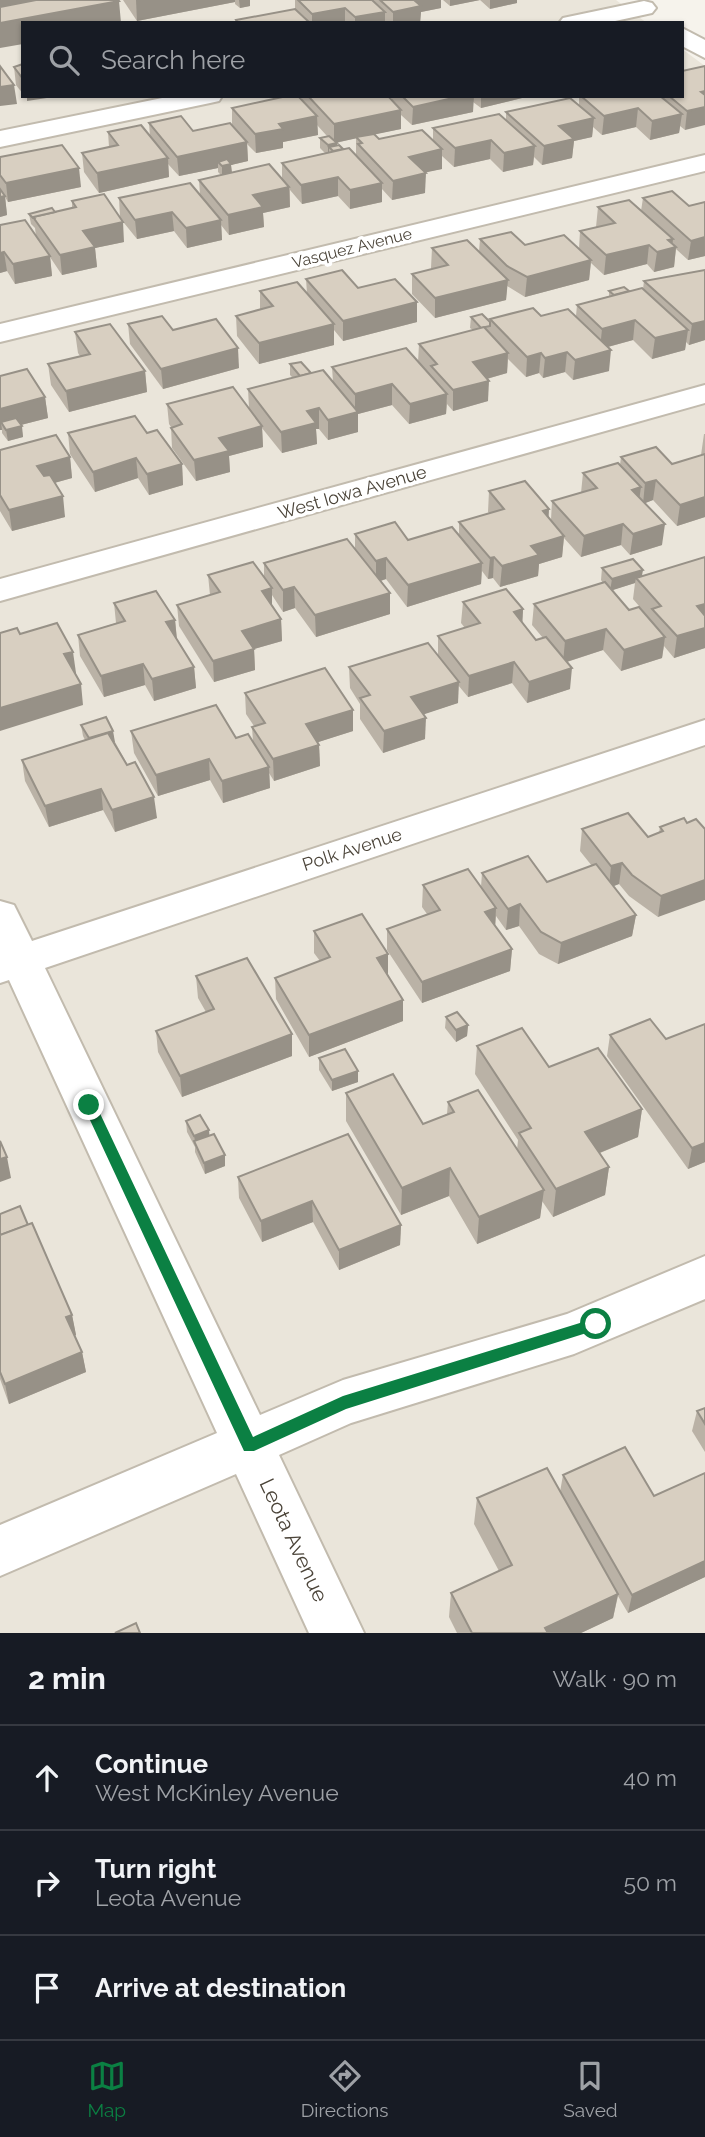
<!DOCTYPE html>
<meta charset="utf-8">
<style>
:root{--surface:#171b24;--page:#20242c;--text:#f1f3f6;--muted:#9ea1a6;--line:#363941;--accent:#0b8043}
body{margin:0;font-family:Raleway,sans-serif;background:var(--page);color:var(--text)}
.stop{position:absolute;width:21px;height:21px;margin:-16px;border:5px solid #0b8043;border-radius:50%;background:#fff}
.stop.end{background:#0b8043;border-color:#fff;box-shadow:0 2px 7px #0008}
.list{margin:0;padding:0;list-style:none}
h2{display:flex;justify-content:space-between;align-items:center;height:91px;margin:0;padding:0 28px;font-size:30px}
h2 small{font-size:23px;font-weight:400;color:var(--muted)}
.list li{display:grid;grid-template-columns:46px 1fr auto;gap:21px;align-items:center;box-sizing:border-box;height:105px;padding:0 28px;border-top:2px solid var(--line)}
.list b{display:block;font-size:26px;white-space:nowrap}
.list p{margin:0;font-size:23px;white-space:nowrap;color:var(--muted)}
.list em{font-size:23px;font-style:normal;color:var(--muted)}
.icon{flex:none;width:38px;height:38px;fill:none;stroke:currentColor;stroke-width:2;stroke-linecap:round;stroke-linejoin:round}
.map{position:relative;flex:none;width:705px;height:1633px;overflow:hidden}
.search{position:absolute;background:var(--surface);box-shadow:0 2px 5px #0004;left:21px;right:21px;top:21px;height:77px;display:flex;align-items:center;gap:18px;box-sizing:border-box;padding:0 24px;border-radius:0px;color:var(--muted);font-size:26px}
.sheet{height:406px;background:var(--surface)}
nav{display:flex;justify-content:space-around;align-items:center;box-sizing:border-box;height:98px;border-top:2px solid var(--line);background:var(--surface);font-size:19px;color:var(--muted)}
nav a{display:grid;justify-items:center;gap:4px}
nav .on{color:var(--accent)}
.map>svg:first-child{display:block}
.residential{fill:#eae5da}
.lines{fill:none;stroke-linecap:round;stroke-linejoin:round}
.minor-casing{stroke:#c2bbae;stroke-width:4}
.minor{fill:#fff;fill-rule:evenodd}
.wall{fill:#bab2a6;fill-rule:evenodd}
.shaded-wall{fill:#979187}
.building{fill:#d8cfc1;stroke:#979187;stroke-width:2}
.route{fill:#0b8043}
.labels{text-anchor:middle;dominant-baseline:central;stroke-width:7;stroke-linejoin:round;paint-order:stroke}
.far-street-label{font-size:16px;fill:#4b4439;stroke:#fff}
.street-label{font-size:18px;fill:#4b4439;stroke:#fff}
.near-street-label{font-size:21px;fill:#4b4439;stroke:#fff}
</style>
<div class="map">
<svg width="705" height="1633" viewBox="0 0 705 1633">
<rect width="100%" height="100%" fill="#f6f3ec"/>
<!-- residential -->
<path class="residential" d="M0,0H616L647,23H23V96H682V49L705,66V1633H0Z"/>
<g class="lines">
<!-- minor casing -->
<g class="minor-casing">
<g id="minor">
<path d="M644,1L652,3L656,8L652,13L606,23H559L563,18Z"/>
<path d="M682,28L705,40V58L682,46Z"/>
<path d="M172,96H222L219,101L210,103L0,147V131Z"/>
<path d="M705,155V171L0,342V324Z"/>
<path d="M705,385V403L0,601V579Z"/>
<path d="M705,720V745L45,968L260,1415L343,1380L567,1314L705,1256V1299L574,1354L351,1423L279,1455L364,1633H309L236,1474L0,1576V1525L217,1433L9,980L0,983V901L14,905L32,941Z"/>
</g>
</g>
<!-- minor -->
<use href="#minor" class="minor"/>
</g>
<!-- wall -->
<g class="wall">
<path d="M123,0H250V6L240,8L235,4V2L137,21Z"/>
<path d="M295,0H441V8L421,12L420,23H236V20L295,9Z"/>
<path d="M443,0H517V3L490,9L480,0L450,6Z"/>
<path d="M23,64V94L16,85L14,67Z"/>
<path d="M705,66L685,130L680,126L679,133L650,140L636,127L602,135L593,127L592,137L574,141L572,158L542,165L534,157L533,165L503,172L490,159L454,167L442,156V169L425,172V193L392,200L382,189V202L350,209L338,196L302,204L290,190V207L263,213L264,227L229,235L221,225L222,240L187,248L174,231L137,239L120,218L119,198L200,195L199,180L221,175L218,172V168L179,176L168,164L169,177L99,193L84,172L82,153L109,147L108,132L150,137L149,123L193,131L232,125V108L302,101V96H388L392,100V96H530L481,108L473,102V112L412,125L401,115V129L375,134L379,139L433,140V128L506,119V112L579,105V96H682ZM317,125L327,136L320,138V148L325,153L282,163V179L232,173L231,165L248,161L247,144L256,153L283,148V142L318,135ZM356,138V155L337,145L336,143Z"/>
<path d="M0,157L81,187L8,202L5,197L7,215L0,217Z"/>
<path d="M643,198L689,206L705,202V256L688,260L676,249L674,267L654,272L647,264L604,275L591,263L589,280L525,297L507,286L506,300L435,318L412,294V274L432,269L431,268L432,248L479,252L480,239L525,245L579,249L580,231L596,227L598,207L641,211Z"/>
<path d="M72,201L124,242L95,248L97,267L62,275L50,257L52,276L15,284L7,271L0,273V225L36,236L35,228L31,224L29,214L55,212L72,208Z"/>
<path d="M705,270V340L689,345L686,342L685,350L652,359L633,340L608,347L609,371L573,380L565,372L543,378L539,373L526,377L508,359L507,373L487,379L488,401L453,411L447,404L446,414L409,424L392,405L358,414V432L328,440L319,429H316L317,444L282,453L262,428L263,447L229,456L230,472L196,481L172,448L171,427L169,424L167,404L249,408L248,389L293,378L290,375V364L333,382L332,367L418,362L419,344L473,330L470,328L471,317L490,322V319L541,316H576L577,305L609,296V291H629L643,289L644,281Z"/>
<path d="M306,279L358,288L417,322L343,341L334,330V345L259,364L237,336L236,316L260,309V291L307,293Z"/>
<path d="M128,324L173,330L239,368L163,389L130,344Z"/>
<path d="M75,332L145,371L147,392L69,412L51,385L48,364L80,356L78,353Z"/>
<path d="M0,376L45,397L48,418L21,425L23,437L8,441L2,433V430H0Z"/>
<path d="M68,433H147L182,464L183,485L149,495L138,478L95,492L70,454Z"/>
<path d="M704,434H705V517L677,526L653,500L645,503L662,545L630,555L621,545L581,557L564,538L562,557L539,564L538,576L500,587L493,578L488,579L482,571L481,584L407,607L386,579L381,581L390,593V614L316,637L295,608L283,612L272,595V607L281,619L282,641L254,649L255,670L214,682L179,626L177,605L210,595L208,575L264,578V563L355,550V534L408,540L459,536V522L489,513L488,512L489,491L549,518L551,520L552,501L581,493L583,473L620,465L621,457L672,464L701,455Z"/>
<path d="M0,450L70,457L72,478L54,483L65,517L12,531L0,511Z"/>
<path d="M705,557V648L674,658L664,646L662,658L621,671L603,650L567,662L570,689L527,703L512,683L468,697L458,685V703L423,714L425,739L383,753L360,719V704L350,688L349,667L438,655V636L465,628L461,623L463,602L523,609L522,623L536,640L543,638L532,625L534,604L603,583L601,580L602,568L642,576ZM635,583L633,599L650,619L629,610L612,590Z"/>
<path d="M114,603L175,620L177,639L194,667L196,688L154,701L145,685L104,697L80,656L78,635L116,623Z"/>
<path d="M245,693L353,731L318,742L319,745L320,766L274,781L269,773L270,788L223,803L210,780L158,796L134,753L131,731L236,738L253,742L252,727L254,726L246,714Z"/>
<path d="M81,725L115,742L157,818L115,832L103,810L49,827L25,781L22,760L85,740L83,736Z"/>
<path d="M684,818L658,917L629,896L619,884L613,886L636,915L632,936L558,964L539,954L519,926L506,930L496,916L495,926L512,949L510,971L422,1003L387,950V929L427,914L422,907L423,885L481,887L482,873L547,882L592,866L580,851L582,829L648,837L659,833L660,827Z"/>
<path d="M314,931L388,975L403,1000V1021L309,1057L276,999L275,978L320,961L314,953Z"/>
<path d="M196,976L292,1056L182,1097L158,1052L156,1031L206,1012L198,998Z"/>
<path d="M446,1017L468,1025L467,1036L456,1042L445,1028Z"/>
<path d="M705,1024V1162L688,1169L607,1056L610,1035L666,1039Z"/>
<path d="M477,1046L549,1067L642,1109L638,1137L600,1153L609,1167L605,1195L553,1217L542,1201L540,1218L477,1244L449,1196L401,1215L346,1121V1093L423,1124L447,1114L448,1102L517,1150L518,1140L475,1074Z"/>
<path d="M319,1058L358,1071V1082L332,1091L319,1070Z"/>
<path d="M186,1121L209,1136L225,1155V1166L205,1174L195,1152V1147L187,1132Z"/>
<path d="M238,1177L401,1225L400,1245L339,1270L313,1222L262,1242L239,1198Z"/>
<path d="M0,1214L28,1225L72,1315L76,1335L75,1336L82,1352L86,1372L9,1404L0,1379Z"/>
<path d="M705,1408V1452L692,1431L697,1411Z"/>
<path d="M705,1473V1577L628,1613L618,1596L613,1618L581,1633H457L449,1617L451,1593L499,1571L474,1524L477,1498L560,1492L563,1475L654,1496Z"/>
</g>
<!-- shaded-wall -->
<g class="shaded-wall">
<path d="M0,0H55L0,16Z"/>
<path d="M136,0H235V2L137,21Z"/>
<path d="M239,0H250V6L240,8Z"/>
<path d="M409,0H441V8L421,12L420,23H393V12Z"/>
<path d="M450,0H480L450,6Z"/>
<path d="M490,0H517V3L490,9Z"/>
<path d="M119,1L121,23H23V44L0,48V23Z"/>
<path d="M345,8V23H312V14Z"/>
<path d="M385,12V23H355V17Z"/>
<path d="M14,85L17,104L0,106V87Z"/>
<path d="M705,91V125L685,130L687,111L701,92Z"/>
<path d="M27,96H60L27,101Z"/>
<path d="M462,96H474L473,112L412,125L413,107Z"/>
<path d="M481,96H530L481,108Z"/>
<path d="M638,108L636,127L602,135L604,116Z"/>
<path d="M401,110V129L334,143V124Z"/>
<path d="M682,114L679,133L650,140L652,121Z"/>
<path d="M317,116L318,135L283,142V148L256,153L255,134L279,124Z"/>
<path d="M594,118L592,137L574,141L572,158L542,165L544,146L559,126Z"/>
<path d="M491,140L490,159L454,167L455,148Z"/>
<path d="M247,142L248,161L231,165L232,174L222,177V166L218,162V168L179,176L177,157Z"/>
<path d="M337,143V153H335L329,147V155L328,156V145Z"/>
<path d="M535,146L533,165L503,172L504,153Z"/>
<path d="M442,149V169L409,176V157Z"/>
<path d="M168,158L169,177L99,193L97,173Z"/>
<path d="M79,168L81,187L8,202L6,183Z"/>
<path d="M426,173L425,193L392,200L393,181Z"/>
<path d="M338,177V196L302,204L301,185Z"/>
<path d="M382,183V202L350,209V190Z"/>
<path d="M289,187L290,207L263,213L264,227L229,235L228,215L253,195Z"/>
<path d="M5,196L7,215L0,217V197Z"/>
<path d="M172,212L174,231L137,239L135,220Z"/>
<path d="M221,220L222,240L187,248L186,228Z"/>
<path d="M123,222L124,242L95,248L97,267L62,275L60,255L83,231Z"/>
<path d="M705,237V256L688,260L691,241Z"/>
<path d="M673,239L672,248L676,247L674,267L654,272L657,252L668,240Z"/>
<path d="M649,245L647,264L604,275L606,255Z"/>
<path d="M4,252L7,271L0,273V253Z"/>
<path d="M50,256L52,276L15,284L13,264Z"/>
<path d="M591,260L589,280L525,297L527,277Z"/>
<path d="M508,280L506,300L435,318V298Z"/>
<path d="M417,302V322L343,341V321Z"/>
<path d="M635,320L633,340L600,349L602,329Z"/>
<path d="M705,321V340L689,345L692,324Z"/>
<path d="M334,324V345L259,364V343Z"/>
<path d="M688,330L685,350L652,359L655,338Z"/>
<path d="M238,348L239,368L163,389L161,369Z"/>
<path d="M611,350L609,371L573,380L575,360Z"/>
<path d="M567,352L565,372L543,378L545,358Z"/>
<path d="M508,353L507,373L472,383L473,362Z"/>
<path d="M541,353L539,373L526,377L527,357Z"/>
<path d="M145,371L147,392L69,412L66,391Z"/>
<path d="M489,381L488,401L453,411V390Z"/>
<path d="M392,384V405L358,414V432L328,440V420L355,412V394Z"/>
<path d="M447,394L446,414L409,424L410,404Z"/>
<path d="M45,397L48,418L5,429L1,422L2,430H0V409Z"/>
<path d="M319,408V429H316L317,444L282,453L281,432L307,411Z"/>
<path d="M22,426L23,437L8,441L6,430Z"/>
<path d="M262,426L263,447L229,456L230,472L196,481L194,460L219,438Z"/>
<path d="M70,457L72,478L40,487L37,466Z"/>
<path d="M136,458L138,478L95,492L93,472Z"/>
<path d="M182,464L183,485L149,495L147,474Z"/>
<path d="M656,480L653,500L643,504L645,483Z"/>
<path d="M641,487L638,508L632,490Z"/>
<path d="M63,496L65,517L12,531L9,510Z"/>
<path d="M705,497V517L677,526L680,505Z"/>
<path d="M549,509L548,530L543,511Z"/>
<path d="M623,524L621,545L581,557L584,536Z"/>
<path d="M665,524L662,545L630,555L633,534Z"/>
<path d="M564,536L562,557L539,564L538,576L500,587L502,566L531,546Z"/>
<path d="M494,557L493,578L488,579L490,558Z"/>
<path d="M386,558V579L376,582V561Z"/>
<path d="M482,563L481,584L407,607L408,585Z"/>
<path d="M643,570L641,581L636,578L635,583L610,591L612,579Z"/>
<path d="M294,587L295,608L283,612V590Z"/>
<path d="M272,588V610L262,591Z"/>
<path d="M390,593V614L316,637L315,615Z"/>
<path d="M705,604V624L697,606Z"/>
<path d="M523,609L522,630L514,612Z"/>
<path d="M281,619L282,641L254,649L255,670L214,682L213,661L242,631Z"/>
<path d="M175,620L177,641L166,622Z"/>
<path d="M705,628V648L674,658L677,636Z"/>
<path d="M606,629L603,650L563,663L565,641Z"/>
<path d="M665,637L662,658L621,671L624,650Z"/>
<path d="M73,652L76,673L67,676L64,654Z"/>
<path d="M514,662L512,683L468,697L469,676Z"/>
<path d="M143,664L145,685L104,697L101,676Z"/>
<path d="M194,667L196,688L154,701L152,679Z"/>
<path d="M572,668L570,689L527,703L529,682Z"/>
<path d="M459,682L458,703L410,719L411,697Z"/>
<path d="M81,684L83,705L0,731V708Z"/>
<path d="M353,710V731L306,746V724Z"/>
<path d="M426,718L425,739L383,753L384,731Z"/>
<path d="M113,731L115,742L90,750L89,738Z"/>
<path d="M319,745L320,766L274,781L273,759Z"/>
<path d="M209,759L210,780L158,796L156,775Z"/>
<path d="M269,767L270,788L223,803L222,781Z"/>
<path d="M101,789L103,810L49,827L45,806Z"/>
<path d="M154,797L157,818L115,832L112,810Z"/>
<path d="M622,863L619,884L609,888L611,866Z"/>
<path d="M705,880V900L658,917L661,896Z"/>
<path d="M520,904L519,926L506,930L508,909Z"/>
<path d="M496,908L495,929L485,912Z"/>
<path d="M636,915L632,936L558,964L561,943Z"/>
<path d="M512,949L510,971L422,1003V982Z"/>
<path d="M388,954V975L377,958Z"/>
<path d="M403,1000V1021L309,1057V1035Z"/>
<path d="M468,1025L467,1036L456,1042V1030Z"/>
<path d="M292,1034V1056L182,1097L180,1076Z"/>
<path d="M358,1071V1082L332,1091V1080Z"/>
<path d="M642,1109L638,1137L582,1160L585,1132Z"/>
<path d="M209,1130L210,1142L195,1141L194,1136Z"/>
<path d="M705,1143V1162L688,1169L692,1148Z"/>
<path d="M225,1155V1166L205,1174L204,1163Z"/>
<path d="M7,1157L11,1178L0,1182V1159Z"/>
<path d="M609,1167L605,1195L553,1217L556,1189Z"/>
<path d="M450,1168L449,1196L401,1215L402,1188Z"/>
<path d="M544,1190L540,1218L477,1244L479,1217Z"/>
<path d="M312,1201L313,1222L262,1242L261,1221Z"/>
<path d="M401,1225L400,1245L339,1270V1250Z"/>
<path d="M72,1315L76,1335L70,1337L66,1317Z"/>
<path d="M82,1352L86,1372L9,1404L5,1384Z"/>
<path d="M705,1561V1577L628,1613L632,1595Z"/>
<path d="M618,1594L613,1618L581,1633H544L545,1628Z"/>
</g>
<!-- building -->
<g class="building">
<path d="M36,0H118L119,1L0,23V7Z"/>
<path d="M298,0H372L385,12L355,17L345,8L312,14Z"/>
<path d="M380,0H414L421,6L393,12Z"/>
<path d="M295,9L310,23H238L236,20Z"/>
<path d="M23,64V79L14,67Z"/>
<path d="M0,66L14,85L0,87Z"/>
<path d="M705,66V91L701,92L705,95V107L687,111L669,96H682V71Z"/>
<path d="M287,96H298L317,116L279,124L283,129L255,134L232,108Z"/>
<path d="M308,96H388L401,110L334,124Z"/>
<path d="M402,96H462L413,107Z"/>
<path d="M581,96H660L682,114L652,121L638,108L604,116Z"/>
<path d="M570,98L594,118L559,126L574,139L544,146L506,112Z"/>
<path d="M499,114L535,146L504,153L491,140L455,148L433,128Z"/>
<path d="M181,116L193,131L230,123L247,142L177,157L149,123Z"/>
<path d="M141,125L168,158L97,173L82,153L118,145L108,132Z"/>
<path d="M422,130L442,149L409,157L426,173L393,181L358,144L362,143L356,137L374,134L379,139Z"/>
<path d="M329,136L337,143L328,145L320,138Z"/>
<path d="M62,145L79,168L6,183L0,175V157Z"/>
<path d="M339,145L343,149L333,151L329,147Z"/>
<path d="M349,148L382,183L350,190L338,177L301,185L282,163Z"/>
<path d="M227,159L231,164L222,166L218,162Z"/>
<path d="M269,164L289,187L253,195L263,207L228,215L199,180Z"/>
<path d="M190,183L221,220L186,228L172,212L135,220L119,198Z"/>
<path d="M0,189L5,196L0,197Z"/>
<path d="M672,191L689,206L705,202V237L691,241L643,198Z"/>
<path d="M104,194L123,222L83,231L95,247L60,255L33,217L76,207L72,201Z"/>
<path d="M629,200L673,239L668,240L676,247L657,252L649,245L606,255L580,231L615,223L598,207Z"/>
<path d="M52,208L55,212L33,217L34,218H33L29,214Z"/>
<path d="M25,220L50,256L13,264L4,252L0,253V225Z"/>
<path d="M511,232L525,245L564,235L591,260L527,277L507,266L480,239Z"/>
<path d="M467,240L508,280L435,298L412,274L448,265L432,248Z"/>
<path d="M342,270L358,288L395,279L417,302L343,321L306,279Z"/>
<path d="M705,270V321L692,324L644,281Z"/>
<path d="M297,282L334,324L259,343L236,316L273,306L260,291Z"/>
<path d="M624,287L629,291L614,295L609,291Z"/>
<path d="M642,288L688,330L655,338L635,320L602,329L577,305Z"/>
<path d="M533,308L541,316L568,309L611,350L575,360L567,352L545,358L541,353L527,357L490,319Z"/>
<path d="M482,314L490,322V326L481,328L471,317Z"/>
<path d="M162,316L173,330L216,319L238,348L161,369L128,324Z"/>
<path d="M110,324L145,371L66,391L48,364L90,354L75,332Z"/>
<path d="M484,327L508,353L473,362L489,381L453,390L431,366L437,364L419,344Z"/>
<path d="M406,348L447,394L410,404L392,384L355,394L332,367Z"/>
<path d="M301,362L311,373L300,376L290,364Z"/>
<path d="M27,369L45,397L0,409V376Z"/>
<path d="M323,370L358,412L328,420L319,408L307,411L316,423L281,432L248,389Z"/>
<path d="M233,387L262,426L219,438L229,451L194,460L171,428L182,424L167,404Z"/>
<path d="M135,416L147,433L157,430L182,464L147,474L136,458L93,472L68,433Z"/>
<path d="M16,418L22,426L6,430L1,422Z"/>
<path d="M56,435L70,457L37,466L44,476L50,475L63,496L9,510L0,495V450Z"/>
<path d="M656,447L672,464L705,454V497L680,505L656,480L645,483L621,457Z"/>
<path d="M618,463L641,487L632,490L665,524L633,534L623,524L584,536L552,501L597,488L583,473Z"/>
<path d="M525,481L549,509L543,511L564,536L531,546L539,555L502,566L494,557L490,558L459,522L504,509L489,491Z"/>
<path d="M395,522L408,540L452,527L482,563L408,585L386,558L376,561L355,534Z"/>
<path d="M347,539L390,593L315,615L294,587L283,590L264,563Z"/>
<path d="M705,557V604L697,606L705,616V628L677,636L652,609L661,606L636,578Z"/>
<path d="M633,559L643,570L612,579L602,568Z"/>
<path d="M253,562L272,588L262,591L281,619L242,631L254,649L213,661L177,605L220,592L208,575Z"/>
<path d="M605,582L629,610L639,607L665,637L624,650L606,629L565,641L534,604Z"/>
<path d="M506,589L523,609L514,612L536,640L546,637L572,668L529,682L514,662L469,676L438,636L480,623L463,602Z"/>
<path d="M156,591L175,620L166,622L194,667L152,679L143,664L101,676L78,635L125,621L114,603Z"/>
<path d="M57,623L73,652L64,654L81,684L0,708V633L17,628L20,634Z"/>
<path d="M428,643L459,682L411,697L426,718L384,731L360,698L370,695L349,667Z"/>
<path d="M325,668L353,710L306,724L319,745L273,759L252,727L265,723L245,693Z"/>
<path d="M216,705L236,738L248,734L269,767L222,781L209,759L156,775L131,731Z"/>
<path d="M106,717L113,731L89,738L81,725Z"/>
<path d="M108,733L127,765L135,762L154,797L112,810L101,789L45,806L22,760Z"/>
<path d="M628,813L648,837L663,831L660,827L684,818L687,823L696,819L705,829V880L661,896L632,875L622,863L611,866L582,829Z"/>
<path d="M528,856L547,882L596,864L636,915L561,943L541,932L520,904L508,909L482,873Z"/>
<path d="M468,869L496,908L485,912L512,949L422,982L387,929L440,910L423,885Z"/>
<path d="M362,914L388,954L377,958L403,1000L309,1035L275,978L330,957L314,931Z"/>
<path d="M247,958L292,1034L180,1076L156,1031L214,1009L196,976Z"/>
<path d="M457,1012L468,1025L456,1030L446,1017Z"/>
<path d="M650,1019L666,1039L705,1024V1143L692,1148L610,1035Z"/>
<path d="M522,1028L549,1067L598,1048L642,1109L585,1132L609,1167L556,1189L519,1133L531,1128L477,1046Z"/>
<path d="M345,1049L358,1071L332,1080L319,1058Z"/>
<path d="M393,1074L423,1124L454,1112L448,1102L478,1090L544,1190L479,1217L450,1168L402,1188L346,1093Z"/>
<path d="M200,1115L209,1130L194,1136L186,1121Z"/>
<path d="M214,1134L225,1155L204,1163L194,1141Z"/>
<path d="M348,1134L401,1225L339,1250L312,1201L261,1221L238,1177Z"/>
<path d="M0,1141L7,1157L0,1159Z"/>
<path d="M20,1206L28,1225L0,1235V1214Z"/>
<path d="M32,1223L72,1315L66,1317L82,1352L5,1384L0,1372V1235Z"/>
<path d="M705,1408V1424L697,1411Z"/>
<path d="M625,1447L654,1496L705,1473V1561L632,1595L563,1475Z"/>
<path d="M547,1468L618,1594L545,1628L548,1633H472L451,1593L512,1565L477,1498Z"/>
<path d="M136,1623L140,1633H115Z"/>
</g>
<!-- route -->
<path class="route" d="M89,1100L96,1105L253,1437L343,1396L596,1318L603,1324L596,1330L346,1409L254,1451H244L83,1105Z"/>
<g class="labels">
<!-- far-street labels -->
<g class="far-street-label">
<text transform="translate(352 248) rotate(-14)">Vasquez Avenue</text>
</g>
<!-- street labels -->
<g class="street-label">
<text transform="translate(352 492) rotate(-16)">West Iowa Avenue</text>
<text transform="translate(352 849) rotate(-18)">Polk Avenue</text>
</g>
<!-- near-street labels -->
<g class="near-street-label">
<text transform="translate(294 1540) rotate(65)">Leota Avenue</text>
</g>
</g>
</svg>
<div class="stop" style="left:596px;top:1324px"></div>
<div class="stop end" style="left:89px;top:1105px"></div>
<div class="search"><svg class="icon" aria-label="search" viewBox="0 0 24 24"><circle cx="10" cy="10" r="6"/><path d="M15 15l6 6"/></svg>Search here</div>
</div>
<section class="sheet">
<h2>2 min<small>Walk · 90 m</small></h2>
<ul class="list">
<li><svg class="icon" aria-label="ahead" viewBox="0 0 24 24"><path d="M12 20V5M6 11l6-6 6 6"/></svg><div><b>Continue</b><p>West McKinley Avenue</p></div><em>40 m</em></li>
<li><svg class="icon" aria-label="right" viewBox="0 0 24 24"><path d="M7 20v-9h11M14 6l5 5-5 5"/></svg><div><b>Turn right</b><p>Leota Avenue</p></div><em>50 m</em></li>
<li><svg class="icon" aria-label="arrive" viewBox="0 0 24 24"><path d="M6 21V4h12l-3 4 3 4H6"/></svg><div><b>Arrive at destination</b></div></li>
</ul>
</section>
<nav>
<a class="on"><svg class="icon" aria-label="map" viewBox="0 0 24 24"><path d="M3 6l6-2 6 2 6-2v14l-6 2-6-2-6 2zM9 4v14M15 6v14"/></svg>Map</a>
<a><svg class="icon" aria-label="directions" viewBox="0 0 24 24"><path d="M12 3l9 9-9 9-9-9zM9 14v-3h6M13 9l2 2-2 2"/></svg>Directions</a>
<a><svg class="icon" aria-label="saved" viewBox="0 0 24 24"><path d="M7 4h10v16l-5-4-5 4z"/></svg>Saved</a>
</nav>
